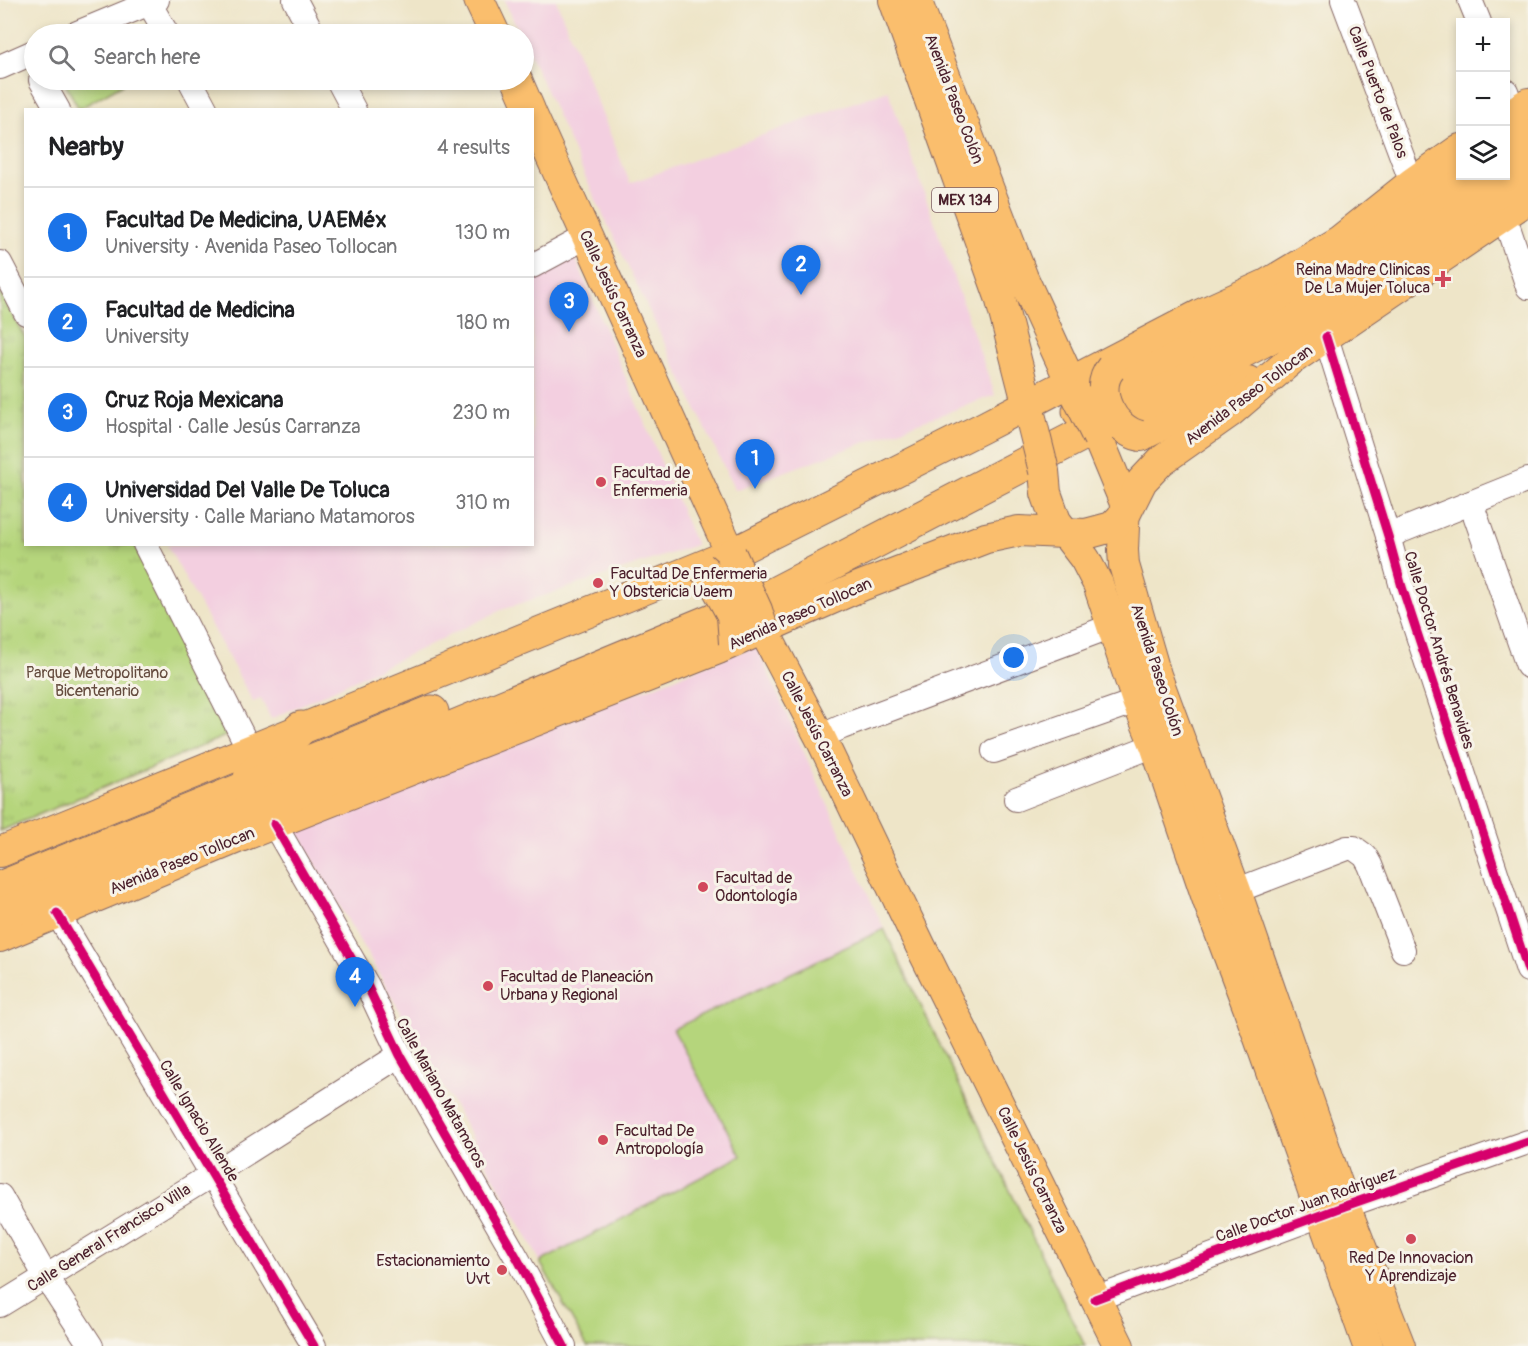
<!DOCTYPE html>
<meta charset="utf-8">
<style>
:root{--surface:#fff;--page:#f2f2f2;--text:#202124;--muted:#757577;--line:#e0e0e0;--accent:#1a73e8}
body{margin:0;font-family:Pangolin,sans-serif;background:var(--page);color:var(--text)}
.controls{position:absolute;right:18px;top:18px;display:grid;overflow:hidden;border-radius:0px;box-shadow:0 3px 9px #0003}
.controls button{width:54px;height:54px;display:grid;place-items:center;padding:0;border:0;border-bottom:2px solid var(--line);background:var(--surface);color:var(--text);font:30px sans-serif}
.you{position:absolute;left:1014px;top:658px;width:21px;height:21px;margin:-15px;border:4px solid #fff;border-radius:50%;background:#1a73e8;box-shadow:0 0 0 9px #1a73e833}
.badge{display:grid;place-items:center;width:39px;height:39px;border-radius:50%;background:var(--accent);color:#fff;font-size:20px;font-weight:700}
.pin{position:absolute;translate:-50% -50px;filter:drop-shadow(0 2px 3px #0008)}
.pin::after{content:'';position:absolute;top:32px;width:21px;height:18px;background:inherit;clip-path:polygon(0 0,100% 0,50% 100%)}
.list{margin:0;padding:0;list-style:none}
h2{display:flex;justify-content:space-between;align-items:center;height:78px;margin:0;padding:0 24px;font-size:26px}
h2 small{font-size:20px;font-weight:400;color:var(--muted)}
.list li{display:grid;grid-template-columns:39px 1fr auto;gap:18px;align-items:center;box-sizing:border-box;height:90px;padding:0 24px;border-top:2px solid var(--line)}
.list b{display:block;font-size:22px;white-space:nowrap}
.list p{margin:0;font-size:20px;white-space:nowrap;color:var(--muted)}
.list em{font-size:20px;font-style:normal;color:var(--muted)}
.icon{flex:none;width:33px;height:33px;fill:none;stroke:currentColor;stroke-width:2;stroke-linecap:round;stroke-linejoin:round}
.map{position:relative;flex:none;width:1528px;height:1346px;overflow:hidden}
.search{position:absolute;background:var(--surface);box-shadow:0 3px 9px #0003;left:24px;top:24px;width:510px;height:66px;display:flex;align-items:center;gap:15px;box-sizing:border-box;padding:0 21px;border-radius:33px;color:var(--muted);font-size:22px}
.panel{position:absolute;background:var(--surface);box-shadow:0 3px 9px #0003;left:24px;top:108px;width:510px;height:438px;border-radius:0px}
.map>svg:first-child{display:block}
.built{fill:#f3cfe0}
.grass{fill:#b5d57c;stroke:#807a54;stroke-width:1.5}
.park{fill:url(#park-tufts);stroke:#807a54;stroke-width:1.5}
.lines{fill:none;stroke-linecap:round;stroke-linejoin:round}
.minor-casing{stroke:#836462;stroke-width:26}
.major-casing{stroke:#836462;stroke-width:32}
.highway-casing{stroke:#836462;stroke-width:35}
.minor{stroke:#fff;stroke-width:24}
.major{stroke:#fabe6d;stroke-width:30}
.highway{stroke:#fabe6d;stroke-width:33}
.major-bridge-casing{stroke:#836462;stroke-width:32;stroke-linecap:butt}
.major-bridge{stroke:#fabe6d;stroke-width:30}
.cycleway-casing{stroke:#f7f3e8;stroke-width:13}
.cycleway{stroke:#d6006c;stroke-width:9}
.poi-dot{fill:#d1495b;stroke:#f7f3e8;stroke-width:2}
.labels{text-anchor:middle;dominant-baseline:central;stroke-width:6;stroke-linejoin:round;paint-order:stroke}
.shield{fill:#f7f3e8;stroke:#7e5f64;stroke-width:1.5}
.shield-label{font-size:15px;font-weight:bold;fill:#4a1f2b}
.street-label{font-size:16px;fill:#4a1f2b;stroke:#f7f3e8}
.poi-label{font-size:16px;fill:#4a1f2b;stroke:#f7f3e8;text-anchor:start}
.park-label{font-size:16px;fill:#654c3f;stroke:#f7f3e8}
</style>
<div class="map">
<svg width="1528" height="1346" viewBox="0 0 1528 1346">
<defs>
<pattern id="park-tufts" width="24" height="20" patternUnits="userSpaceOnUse" patternTransform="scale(1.5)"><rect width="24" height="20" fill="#b5d57c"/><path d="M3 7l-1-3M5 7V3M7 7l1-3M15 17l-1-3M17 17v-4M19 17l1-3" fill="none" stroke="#9db66b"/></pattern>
</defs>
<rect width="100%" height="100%" fill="#f7f3e8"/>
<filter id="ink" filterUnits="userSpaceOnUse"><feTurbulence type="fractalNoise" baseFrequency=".0167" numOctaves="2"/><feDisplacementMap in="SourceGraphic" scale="12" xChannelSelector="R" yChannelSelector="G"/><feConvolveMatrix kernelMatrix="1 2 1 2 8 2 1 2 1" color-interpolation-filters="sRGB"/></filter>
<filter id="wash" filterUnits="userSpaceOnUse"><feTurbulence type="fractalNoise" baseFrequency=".008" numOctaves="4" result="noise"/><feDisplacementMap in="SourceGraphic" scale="24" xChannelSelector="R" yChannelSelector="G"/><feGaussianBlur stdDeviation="1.35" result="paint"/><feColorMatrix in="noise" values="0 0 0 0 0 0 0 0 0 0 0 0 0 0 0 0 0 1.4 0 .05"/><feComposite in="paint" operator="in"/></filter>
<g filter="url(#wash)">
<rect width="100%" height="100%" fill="#eee5c8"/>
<!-- built -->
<g class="built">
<path d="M504,0H556L630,183L888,90L995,395L735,490L594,196L524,42V34H520Z"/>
<path d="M575,257L696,545L501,610L444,638L271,719L261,699L253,702L167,545L532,544L533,281Z"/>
<path d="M756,646L884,929L1085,1346H587L464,1123L295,828Z"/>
</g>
<!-- grass -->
<g class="grass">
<path d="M63,80H121L123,84L79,109Z"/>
<path d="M884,929L1085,1346H587L540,1262L741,1156L673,1029Z"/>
</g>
<!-- park -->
<path class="park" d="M0,290L25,338L26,544L135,545L235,732L0,831Z"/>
</g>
<g filter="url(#ink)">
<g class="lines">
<!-- minor casing -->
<g class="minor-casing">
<g id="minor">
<path d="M295,0L313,34"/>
<path d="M1343,0L1412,183"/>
<path d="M1470,0L1479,22"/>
<path d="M149,3L167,34"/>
<path d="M75,34L157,0"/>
<path d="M0,67L34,52"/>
<path d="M41,80L58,110"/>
<path d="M190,80L206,110"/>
<path d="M338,80L354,110"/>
<path d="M1506,91L1513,111"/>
<path d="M1504,215L1528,287"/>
<path d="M0,263L26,313"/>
<path d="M532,266L586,237"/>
<path d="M1326,337L1388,536L1402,587L1528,970"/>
<path d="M1471,503L1528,666"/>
<path d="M1388,536L1528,480"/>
<path d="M145,544L249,749"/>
<path d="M820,737L842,727L1112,626"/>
<path d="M994,751L1137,701"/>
<path d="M1016,799L1155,745"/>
<path d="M274,824L368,987L400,1055L517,1258L564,1346"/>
<path d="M1220,897L1347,848H1354L1365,856L1370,865L1403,950"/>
<path d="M57,913L314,1346"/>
<path d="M0,1196L46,1277L91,1346"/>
<path d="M1095,1299L1345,1206L1528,1142"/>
<path d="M0,1305L213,1174L400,1055"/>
</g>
</g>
<!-- major casing -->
<g class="major-casing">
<g id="major">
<path d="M479,0L495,34"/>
<path d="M894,0L1000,297L1032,422"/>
<path d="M916,0L1023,278L1077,396"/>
<path d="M517,80L530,110"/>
<path d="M532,115L731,554"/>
<path d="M1506,117L1528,103"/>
<path d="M1141,436L1248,381"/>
<path d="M1098,438L1125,503L1123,550L1124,565L1156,675L1236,891L1345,1206L1400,1346"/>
<path d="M1044,471L1046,493L1056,521L1085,559L1098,584L1137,701L1155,745L1208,901L1248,1007L1368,1346"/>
<path d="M763,629L820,737L921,947L1119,1346"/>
<path d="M0,852L731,554L982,428L1201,314L1267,284L1339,241L1412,183L1460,149"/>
<path d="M0,937L235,839L718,649L861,586L986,538L1019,531L1086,534L1112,527L1126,513L1142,481L1161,461L1229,413L1291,360L1528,199"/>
</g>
</g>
<!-- highway casing -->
<g class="highway-casing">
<g id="highway">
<path d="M1506,153L1528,137"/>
<path d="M1079,411L1257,317L1351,263L1474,176"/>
<path d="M250,778L301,728"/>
<path d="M0,888L432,712"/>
<path d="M0,915L768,597L1268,338L1359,284L1528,170"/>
</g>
</g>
<!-- minor -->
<use href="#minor" class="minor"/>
<!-- major -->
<use href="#major" class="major"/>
<!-- highway -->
<use href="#highway" class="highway"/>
<!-- major-bridge casing -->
<g class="major-bridge-casing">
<g id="major-bridge">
<path d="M1111,368C1092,391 1113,431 1141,436"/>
<path d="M1077,396L1098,438"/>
<path d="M1032,423L1044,471"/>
<path d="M731,554L757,610L763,629"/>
<path d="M701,567L710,575L732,615L734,643"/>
</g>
</g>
<!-- major-bridge -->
<use href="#major-bridge" class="major-bridge"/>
<!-- cycleway casing -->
<g class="cycleway-casing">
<g id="cycleway">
<path d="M1326,337L1388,536L1402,587L1528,970"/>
<path d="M274,824L368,987L400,1055L517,1258L564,1346"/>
<path d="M57,913L314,1346"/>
<path d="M1095,1299L1345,1206L1528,1142"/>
</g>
</g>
<!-- cycleway -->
<use href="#cycleway" class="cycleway"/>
</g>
</g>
<!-- markers -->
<g class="poi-dot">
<path d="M1440 270h6v6h6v6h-6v6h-6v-6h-6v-6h6z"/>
<circle cx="601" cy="482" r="6"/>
<circle cx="598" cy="583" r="6"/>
<circle cx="703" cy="887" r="6"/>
<circle cx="488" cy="986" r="6"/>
<circle cx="603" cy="1140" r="6"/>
<circle cx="1411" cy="1239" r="6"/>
<circle cx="502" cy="1270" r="6"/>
</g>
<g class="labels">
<!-- shield labels -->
<rect class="shield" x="932" y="188" width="66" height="24" rx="4.5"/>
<g class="shield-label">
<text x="965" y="200">MEX 134</text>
</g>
<!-- street labels -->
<g class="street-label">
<text transform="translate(1378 92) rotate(69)">Calle Puerto de Palos</text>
<text transform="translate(954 99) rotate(69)">Avenida Paseo Colón</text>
<text transform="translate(613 294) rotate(65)">Calle Jesús Carranza</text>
<text transform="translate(1249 395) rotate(-37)">Avenida Paseo Tollocan</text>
<text transform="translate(800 614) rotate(-24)">Avenida Paseo Tollocan</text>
<text transform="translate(1439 650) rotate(73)">Calle Doctor Andrés Benavides</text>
<text transform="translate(1157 670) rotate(72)">Avenida Paseo Colón</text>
<text transform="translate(817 734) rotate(63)">Calle Jesús Carranza</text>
<text transform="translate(182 861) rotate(-22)">Avenida Paseo Tollocan</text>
<text transform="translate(441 1093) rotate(61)">Calle Mariano Matamoros</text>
<text transform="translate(199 1121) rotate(59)">Calle Ignacio Allende</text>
<text transform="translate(1032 1170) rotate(64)">Calle Jesús Carranza</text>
<text transform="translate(1306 1205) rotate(-20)">Calle Doctor Juan Rodríguez</text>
<text transform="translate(109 1238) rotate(-32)">Calle General Francisco Villa</text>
</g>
<!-- poi labels -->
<g class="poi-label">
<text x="1430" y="270" text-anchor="end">Reina Madre Clinicas<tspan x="1430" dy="18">De La Mujer Toluca</tspan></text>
<text x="613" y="473">Facultad de<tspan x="613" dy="18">Enfermeria</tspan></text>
<text x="610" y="574">Facultad De Enfermeria<tspan x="610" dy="18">Y Obstericia Uaem</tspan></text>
<text x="715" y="878">Facultad de<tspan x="715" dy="18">Odontología</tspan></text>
<text x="500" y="977">Facultad de Planeación<tspan x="500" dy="18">Urbana y Regional</tspan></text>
<text x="615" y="1131">Facultad De<tspan x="615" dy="18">Antropología</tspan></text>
<text x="1411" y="1258" text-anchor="middle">Red De Innovacion<tspan x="1411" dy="18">Y Aprendizaje</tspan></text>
<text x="490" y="1261" text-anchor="end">Estacionamiento<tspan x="490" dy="18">Uvt</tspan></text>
</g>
<!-- park labels -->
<g class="park-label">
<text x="97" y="673">Parque Metropolitano<tspan x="97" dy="18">Bicentenario</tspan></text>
</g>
</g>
</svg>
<div class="controls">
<button>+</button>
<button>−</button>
<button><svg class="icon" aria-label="layers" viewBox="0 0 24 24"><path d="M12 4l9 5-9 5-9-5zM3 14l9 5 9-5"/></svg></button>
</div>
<div class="you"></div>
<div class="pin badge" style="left:755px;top:489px">1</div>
<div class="pin badge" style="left:801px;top:295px">2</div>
<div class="pin badge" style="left:569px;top:332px">3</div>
<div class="pin badge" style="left:355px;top:1007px">4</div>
<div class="search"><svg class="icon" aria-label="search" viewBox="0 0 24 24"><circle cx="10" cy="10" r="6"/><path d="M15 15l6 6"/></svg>Search here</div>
<section class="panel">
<h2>Nearby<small>4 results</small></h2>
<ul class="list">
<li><span class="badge">1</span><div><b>Facultad De Medicina, UAEMéx</b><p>University · Avenida Paseo Tollocan</p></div><em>130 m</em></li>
<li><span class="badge">2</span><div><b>Facultad de Medicina</b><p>University</p></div><em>180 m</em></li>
<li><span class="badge">3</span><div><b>Cruz Roja Mexicana</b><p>Hospital · Calle Jesús Carranza</p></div><em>230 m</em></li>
<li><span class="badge">4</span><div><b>Universidad Del Valle De Toluca</b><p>University · Calle Mariano Matamoros</p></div><em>310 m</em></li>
</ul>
</section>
</div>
